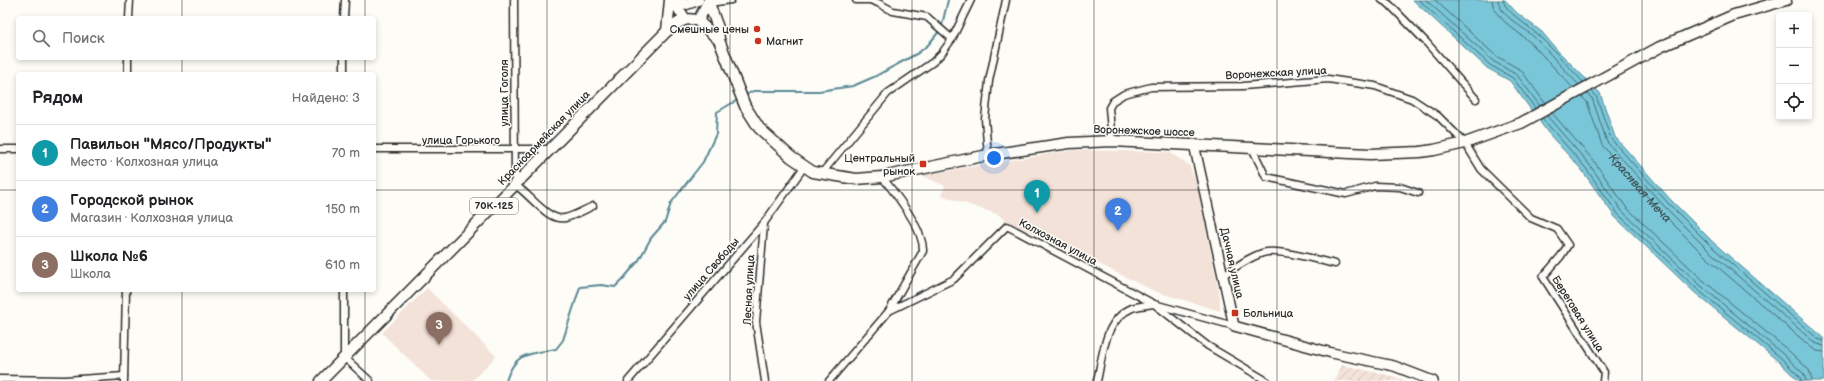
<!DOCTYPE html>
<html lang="ru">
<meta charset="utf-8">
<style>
:root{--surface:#fff;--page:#f6f6f6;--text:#202124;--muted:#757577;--line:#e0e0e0;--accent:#2563eb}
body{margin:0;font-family:"Balsamiq Sans",sans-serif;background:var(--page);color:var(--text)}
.controls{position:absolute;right:12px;top:12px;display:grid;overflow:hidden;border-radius:4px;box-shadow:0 2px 6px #0003}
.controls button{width:36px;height:36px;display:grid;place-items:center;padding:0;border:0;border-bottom:1px solid var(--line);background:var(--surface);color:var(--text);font:20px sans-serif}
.you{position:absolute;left:994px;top:158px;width:14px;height:14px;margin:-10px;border:3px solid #fff;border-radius:50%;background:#1a73e8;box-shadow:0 0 0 6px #1a73e833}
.badge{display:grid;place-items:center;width:26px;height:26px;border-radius:50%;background:var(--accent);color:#fff;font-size:13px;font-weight:700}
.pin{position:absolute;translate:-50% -33px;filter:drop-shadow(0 1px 2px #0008)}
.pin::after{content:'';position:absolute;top:21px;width:14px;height:12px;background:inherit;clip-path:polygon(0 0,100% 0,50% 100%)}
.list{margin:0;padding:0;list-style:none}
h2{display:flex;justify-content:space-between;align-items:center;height:52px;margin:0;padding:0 16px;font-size:17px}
h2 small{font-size:13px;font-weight:400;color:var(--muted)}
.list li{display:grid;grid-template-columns:26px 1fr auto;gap:12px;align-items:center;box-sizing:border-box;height:56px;padding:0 16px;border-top:1px solid var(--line)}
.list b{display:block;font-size:15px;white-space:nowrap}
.list p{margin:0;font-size:13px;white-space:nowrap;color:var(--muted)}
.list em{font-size:13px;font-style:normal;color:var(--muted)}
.icon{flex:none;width:22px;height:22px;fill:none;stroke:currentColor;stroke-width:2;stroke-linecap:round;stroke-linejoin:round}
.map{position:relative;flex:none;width:1824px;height:381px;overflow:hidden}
.search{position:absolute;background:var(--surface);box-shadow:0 2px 6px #0003;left:16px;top:16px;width:360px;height:44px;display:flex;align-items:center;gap:10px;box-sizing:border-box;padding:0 14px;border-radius:4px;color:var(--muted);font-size:15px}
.panel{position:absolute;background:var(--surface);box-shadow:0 2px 6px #0003;left:16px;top:72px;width:360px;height:220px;border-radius:4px}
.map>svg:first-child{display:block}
.built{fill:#f3e2d8}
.industrial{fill:url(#industrial-furrows)}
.water{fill:#79c6d8;stroke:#5a8893}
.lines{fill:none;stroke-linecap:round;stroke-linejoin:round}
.shore{stroke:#4a6970;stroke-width:1}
.stream{stroke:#5a8893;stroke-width:2}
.street-casing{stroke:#2b2b2b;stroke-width:9}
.secondary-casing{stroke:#2b2b2b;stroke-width:12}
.primary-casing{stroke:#2b2b2b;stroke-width:13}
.street{stroke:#fdfcf7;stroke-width:6}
.secondary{stroke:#fdfcf7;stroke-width:9}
.primary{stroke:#fdfcf7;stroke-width:10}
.grid{fill:none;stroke:#2b2b2b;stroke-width:1;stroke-opacity:0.55}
.poi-dot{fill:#c8321e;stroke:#fdfcf7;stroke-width:1.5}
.labels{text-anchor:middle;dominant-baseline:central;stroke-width:3;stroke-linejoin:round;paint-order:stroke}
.shield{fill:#fdfcf7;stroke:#6a6a68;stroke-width:1}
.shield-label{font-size:10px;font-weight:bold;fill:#2b2b2b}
.poi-label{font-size:11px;fill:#2b2b2b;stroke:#fdfcf7;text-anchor:end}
.street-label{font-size:11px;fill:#2b2b2b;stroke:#fdfcf7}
.water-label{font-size:12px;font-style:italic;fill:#425a5f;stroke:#fdfcf7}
</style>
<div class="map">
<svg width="1824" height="381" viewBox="0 0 1824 381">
<defs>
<pattern id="industrial-furrows" width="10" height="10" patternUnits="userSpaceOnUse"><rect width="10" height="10" fill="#f3e2d8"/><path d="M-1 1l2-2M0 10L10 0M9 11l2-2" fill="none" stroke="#d0c2ba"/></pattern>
</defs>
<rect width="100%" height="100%" fill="#fdfcf7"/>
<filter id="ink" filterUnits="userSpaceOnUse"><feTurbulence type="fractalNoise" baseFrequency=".025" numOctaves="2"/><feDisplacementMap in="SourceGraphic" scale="8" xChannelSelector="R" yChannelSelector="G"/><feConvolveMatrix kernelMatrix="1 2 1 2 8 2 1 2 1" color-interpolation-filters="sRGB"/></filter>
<g filter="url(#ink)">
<!-- built -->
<g class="built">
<path d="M1074,150L1169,152L1189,165L1196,182L1220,297V311L1154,291L1054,242L1006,221L999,215L941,195L945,186L921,175Z"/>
<path d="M427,288L496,356L472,381H431L382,333Z"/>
</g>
<!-- industrial -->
<path class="industrial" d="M1342,365L1392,376L1406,381H1334Z"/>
<!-- water -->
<path class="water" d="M1413,0H1505L1517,13L1542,32L1557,50L1600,93L1615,137L1670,199L1714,243L1824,338V381H1799L1778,361L1694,292L1615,217L1581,169L1548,133L1510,81L1487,68Z"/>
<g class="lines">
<!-- shore -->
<g class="shore">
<path d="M1419,0L1490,65L1513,78L1535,108"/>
<path d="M1426,0L1493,61L1517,75L1540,106"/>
<path d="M1435,0L1496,56L1521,70L1545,103"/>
<path d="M1492,0L1494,10L1506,23L1531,43L1573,88"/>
<path d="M1498,0C1499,16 1526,28 1536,39C1551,54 1564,70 1579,85"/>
<path d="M1503,0C1504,8 1515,16 1521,21C1544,38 1563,61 1583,82"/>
<path d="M1592,91L1596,96L1611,139L1667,202L1711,246L1818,339L1824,341"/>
<path d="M1587,94L1592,98L1607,142L1663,205L1708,250L1815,343L1824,346"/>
<path id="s1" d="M1582,97L1587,102L1602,145L1659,210L1704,255L1812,348L1817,351L1824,352"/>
<path d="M1552,113L1593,160L1626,207L1704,281L1789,351L1809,370L1812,381"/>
<path d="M1547,116L1589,164L1622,211L1700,285L1784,355L1804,374L1806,381"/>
<path d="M1542,118L1585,167L1618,214L1697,289L1781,358L1800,377L1801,381"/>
</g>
<!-- stream -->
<g class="stream">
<path d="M744,96L753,91H819L853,86L876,76L918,53L928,45L941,29L948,0"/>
<path d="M506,381C515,352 528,354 556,349L563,340L580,287L601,285L615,287L624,278L639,260L651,238L665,222L671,203L703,162L716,134L717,112L739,99"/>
</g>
<!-- street casing -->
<g class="street-casing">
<g id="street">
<path d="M514,0L515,185C529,193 548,222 565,218C574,216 584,210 593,206"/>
<path d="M856,0H870L878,3L893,11L927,17L952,39"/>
<path d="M1382,0L1389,4L1426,42L1476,99"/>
<path d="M709,3L731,0"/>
<path d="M129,18L130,0"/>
<path d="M344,18L345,0"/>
<path d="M128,74V58"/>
<path d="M344,74V58"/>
<path d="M1112,141L1109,108L1113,101L1124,94L1151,87L1243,86L1328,79L1375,86L1412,99L1438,116L1465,143L1481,169L1531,218L1557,229L1568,245L1561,256L1543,277L1604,372L1603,381"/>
<path d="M1252,148L1266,177L1346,194L1375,186L1400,187L1418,193"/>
<path d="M0,149H18"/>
<path d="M374,149H548"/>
<path d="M988,155L985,119L989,81L1006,0"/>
<path d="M821,174L888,93L933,62L942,53L952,39L971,0"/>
<path d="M882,177C896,194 924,230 923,251L889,311"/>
<path d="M764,224L756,322L765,381"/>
<path d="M1223,275C1235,268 1253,254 1267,252C1284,250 1318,260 1335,264"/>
<path d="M344,290V357L370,381"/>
<path d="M0,379L65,380L124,376"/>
<path d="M124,381L126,290"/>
<path d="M628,381L764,223L804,167"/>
<path d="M829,381L889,311L954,279L1007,226L1154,304L1234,326"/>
<path d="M1097,381C1103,355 1104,320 1132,308C1139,306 1147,305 1154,304L1208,346L1267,381"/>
</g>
</g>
<!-- secondary casing -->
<g class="secondary-casing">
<path id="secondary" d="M1194,144L1234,326L1332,353L1394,366L1433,381"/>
</g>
<!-- primary casing -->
<g class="primary-casing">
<g id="primary">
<path d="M673,0L685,19"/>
<path d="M678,0L687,4L698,0"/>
<path d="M709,3L718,28L719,40"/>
<path d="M698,21L709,0"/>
<path d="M667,31L670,0"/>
<path d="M321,381L667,31C677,23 686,16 698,21L719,40L745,106L759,128L791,157L813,172L856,179L882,177L988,155L1069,143L1112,141L1370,154L1420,152L1434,150L1465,143L1521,123L1660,47L1734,15L1786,0"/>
</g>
</g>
<!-- street -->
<use href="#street" class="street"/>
<!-- secondary -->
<use href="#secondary" class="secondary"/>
<!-- primary -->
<use href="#primary" class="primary"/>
</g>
</g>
<!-- grid -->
<path class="grid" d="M182,0V18M365,0V18M547,0V381M730,0V381M912,0V381M1094,0V381M1277,0V381M1459,0V381M1642,0V381M182,58V74M365,58V74M0,190H18M374,190H1824M182,290V381M365,290V381"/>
<!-- markers -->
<g class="poi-dot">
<circle cx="757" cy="29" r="4"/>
<circle cx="758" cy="41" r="4"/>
<rect x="919" y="160" width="8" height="8" rx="2"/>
<rect x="1231" y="309" width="8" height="8" rx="2"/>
</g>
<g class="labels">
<!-- shield labels -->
<rect class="shield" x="470" y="198" width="48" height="16" rx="3"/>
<g class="shield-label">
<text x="494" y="206">70К-125</text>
</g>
<!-- poi labels -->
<g class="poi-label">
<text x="749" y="29">Смешные цены</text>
<text x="766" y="41" text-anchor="start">Магнит</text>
<text x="915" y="158">Центральный<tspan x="915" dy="13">рынок</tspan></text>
<text x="1243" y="313" text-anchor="start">Больница</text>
</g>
<!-- street labels -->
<g class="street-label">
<text transform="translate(1276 73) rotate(-3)">Воронежская улица</text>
<text transform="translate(504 93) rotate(-90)">улица Гоголя</text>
<text transform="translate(1144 131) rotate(2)">Воронежское шоссе</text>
<text transform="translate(544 138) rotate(-46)">Красноармейская улица</text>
<text x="461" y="140">улица Горького</text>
<text transform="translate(1058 242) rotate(28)">Колхозная улица</text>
<text transform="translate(1232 263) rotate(77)">Дачная улица</text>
<text transform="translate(711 269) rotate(-49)">улица Свободы</text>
<text transform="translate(749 290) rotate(-87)">Лесная улица</text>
<text transform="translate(1578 314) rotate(58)">Береговая улица</text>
</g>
<!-- water labels -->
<g class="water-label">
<text stroke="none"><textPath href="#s1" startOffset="110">Красивая Меча</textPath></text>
</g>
</g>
</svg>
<div class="controls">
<button>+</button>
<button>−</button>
<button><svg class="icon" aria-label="locate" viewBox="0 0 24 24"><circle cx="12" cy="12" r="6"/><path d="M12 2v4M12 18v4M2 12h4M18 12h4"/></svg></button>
</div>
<div class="you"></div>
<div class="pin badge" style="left:1037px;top:213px;background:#0f9aa8">1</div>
<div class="pin badge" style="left:1118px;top:231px;background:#3f7fe0">2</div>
<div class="pin badge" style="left:439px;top:345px;background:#8d6e63">3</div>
<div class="search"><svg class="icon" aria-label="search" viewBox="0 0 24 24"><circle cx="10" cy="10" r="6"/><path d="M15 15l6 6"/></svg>Поиск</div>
<section class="panel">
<h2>Рядом<small>Найдено: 3</small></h2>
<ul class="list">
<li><span class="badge" style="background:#0f9aa8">1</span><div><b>Павильон &quot;Мясо/Продукты&quot;</b><p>Место · Колхозная улица</p></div><em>70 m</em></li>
<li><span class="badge" style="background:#3f7fe0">2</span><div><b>Городской рынок</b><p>Магазин · Колхозная улица</p></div><em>150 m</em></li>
<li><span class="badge" style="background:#8d6e63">3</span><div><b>Школа №6</b><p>Школа</p></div><em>610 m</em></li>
</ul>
</section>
</div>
